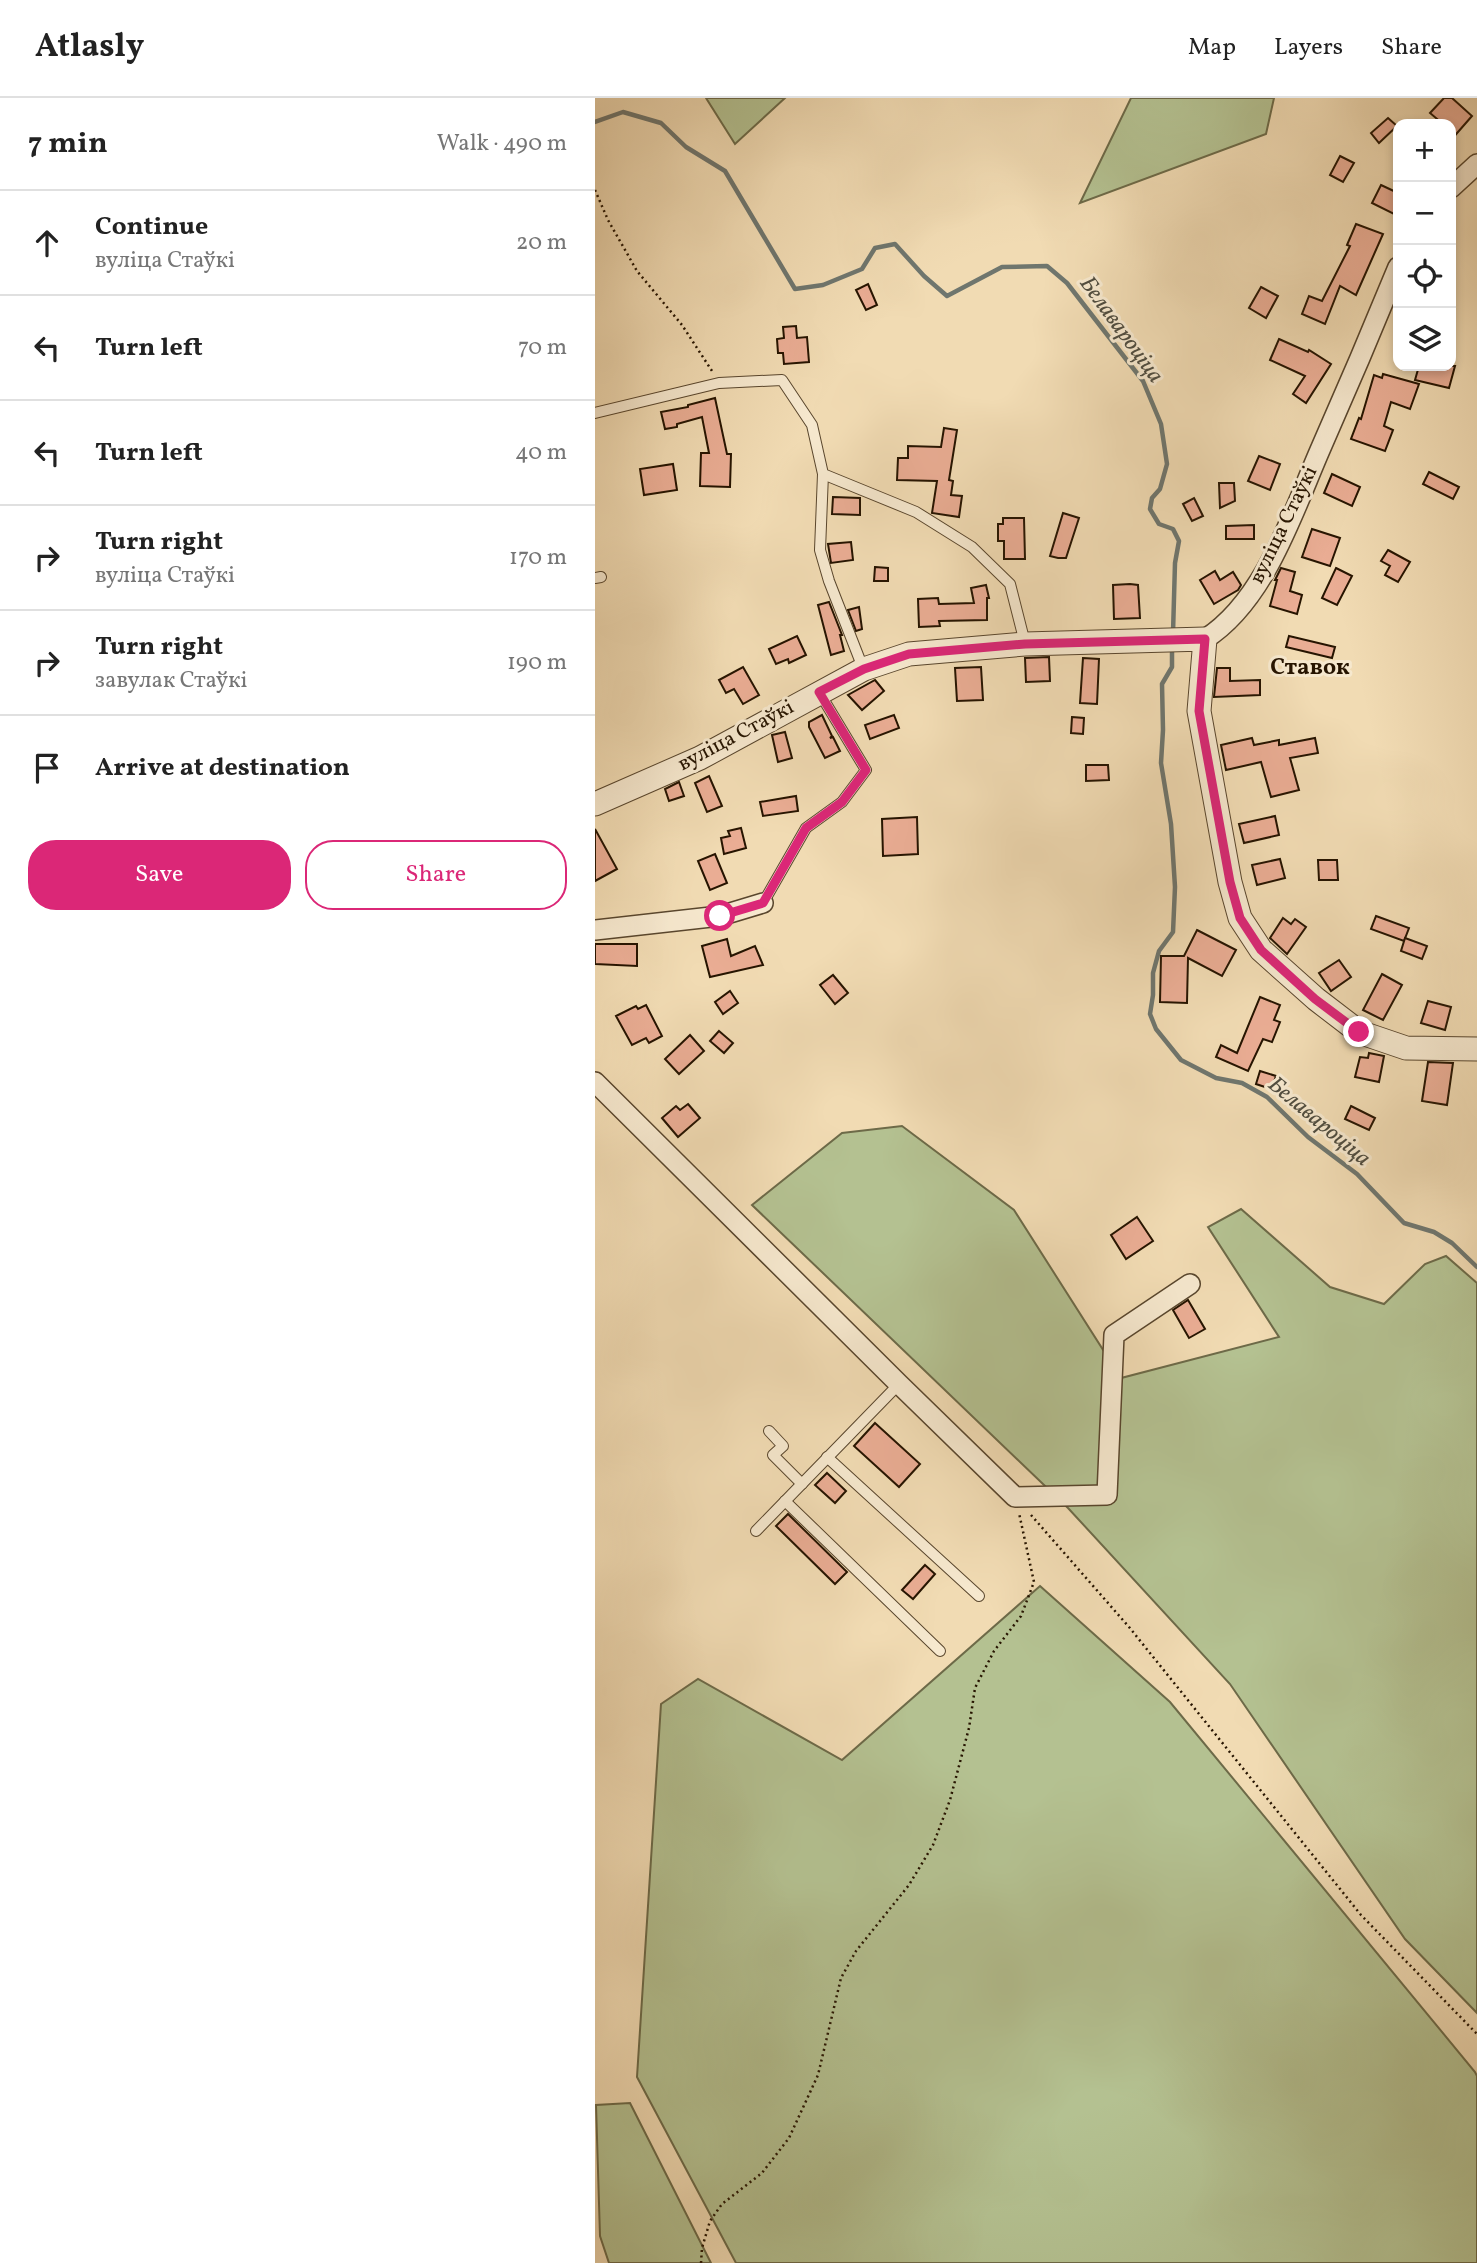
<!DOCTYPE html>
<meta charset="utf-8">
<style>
:root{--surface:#fff;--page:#f2f2f2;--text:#222;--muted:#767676;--line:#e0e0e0;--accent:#db2777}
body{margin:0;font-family:Vollkorn,serif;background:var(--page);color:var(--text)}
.controls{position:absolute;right:21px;top:21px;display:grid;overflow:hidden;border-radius:14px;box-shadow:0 4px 10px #0003}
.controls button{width:63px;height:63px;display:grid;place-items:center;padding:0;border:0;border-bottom:2px solid var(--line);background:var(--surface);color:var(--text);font:35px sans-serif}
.stop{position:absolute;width:21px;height:21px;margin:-16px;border:5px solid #db2777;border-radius:50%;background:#fff}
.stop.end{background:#db2777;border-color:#fff;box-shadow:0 2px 7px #0008}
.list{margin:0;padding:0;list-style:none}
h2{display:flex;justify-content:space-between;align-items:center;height:91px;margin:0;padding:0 28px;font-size:30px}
h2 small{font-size:23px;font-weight:400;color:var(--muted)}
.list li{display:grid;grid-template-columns:46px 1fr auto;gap:21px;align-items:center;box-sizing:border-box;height:105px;padding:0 28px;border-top:2px solid var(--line)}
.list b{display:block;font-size:26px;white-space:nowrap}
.list p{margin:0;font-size:23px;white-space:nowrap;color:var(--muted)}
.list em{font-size:23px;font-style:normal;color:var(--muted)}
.actions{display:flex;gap:14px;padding:21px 28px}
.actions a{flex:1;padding:16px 0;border:2px solid var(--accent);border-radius:28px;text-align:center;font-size:24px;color:var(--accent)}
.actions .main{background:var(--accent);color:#fff}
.icon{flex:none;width:38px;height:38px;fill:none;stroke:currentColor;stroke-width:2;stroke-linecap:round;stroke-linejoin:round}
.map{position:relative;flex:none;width:882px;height:2165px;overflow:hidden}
header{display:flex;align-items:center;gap:42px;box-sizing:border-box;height:98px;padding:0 35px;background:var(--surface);border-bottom:2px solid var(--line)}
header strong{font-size:33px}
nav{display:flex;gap:38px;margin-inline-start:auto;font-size:24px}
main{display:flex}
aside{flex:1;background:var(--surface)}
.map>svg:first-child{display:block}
.green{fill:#b4c191;stroke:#6d6a48;stroke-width:2}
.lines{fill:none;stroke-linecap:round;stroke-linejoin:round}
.stream{stroke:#6f766e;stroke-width:4.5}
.building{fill:#eaad94;stroke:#261400;stroke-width:2}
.service-casing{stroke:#59462d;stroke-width:12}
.minor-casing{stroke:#59462d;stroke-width:22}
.tertiary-casing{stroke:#59462d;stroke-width:25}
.path{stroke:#261400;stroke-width:2.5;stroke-dasharray:2 3.5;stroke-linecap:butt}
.service{stroke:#f6e8ce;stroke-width:10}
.minor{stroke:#f6e8ce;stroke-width:19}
.tertiary{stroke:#f6e8ce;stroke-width:23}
.route{stroke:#db2777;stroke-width:9}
.labels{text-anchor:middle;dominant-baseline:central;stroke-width:6;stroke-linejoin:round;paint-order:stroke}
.street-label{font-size:21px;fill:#261400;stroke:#f6e8ce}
.water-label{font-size:23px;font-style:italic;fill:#504d40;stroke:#f6e8ce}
.neighbourhood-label{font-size:23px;font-weight:bold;fill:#261400;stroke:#f6e8ce}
</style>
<header>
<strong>Atlasly</strong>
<nav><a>Map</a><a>Layers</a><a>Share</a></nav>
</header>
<main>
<aside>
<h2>7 min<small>Walk · 490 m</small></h2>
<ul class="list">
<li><svg class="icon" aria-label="ahead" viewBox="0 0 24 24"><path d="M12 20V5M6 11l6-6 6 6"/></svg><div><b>Continue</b><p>вуліца Стаўкі</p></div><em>20 m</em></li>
<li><svg class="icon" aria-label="left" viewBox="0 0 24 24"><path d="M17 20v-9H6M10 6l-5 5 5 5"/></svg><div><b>Turn left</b></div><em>70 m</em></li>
<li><svg class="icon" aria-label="left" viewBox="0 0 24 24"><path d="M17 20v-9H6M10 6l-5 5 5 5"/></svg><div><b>Turn left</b></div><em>40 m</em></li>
<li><svg class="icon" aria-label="right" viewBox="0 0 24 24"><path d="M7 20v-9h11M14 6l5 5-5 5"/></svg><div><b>Turn right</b><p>вуліца Стаўкі</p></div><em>170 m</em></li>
<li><svg class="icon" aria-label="right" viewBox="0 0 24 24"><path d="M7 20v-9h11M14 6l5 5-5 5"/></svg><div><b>Turn right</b><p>завулак Стаўкі</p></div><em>190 m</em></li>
<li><svg class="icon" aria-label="arrive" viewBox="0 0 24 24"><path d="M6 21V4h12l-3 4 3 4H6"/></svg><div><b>Arrive at destination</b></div></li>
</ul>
<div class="actions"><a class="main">Save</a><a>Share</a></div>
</aside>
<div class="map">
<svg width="882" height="2165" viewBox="0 0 882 2165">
<rect width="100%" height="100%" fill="#f1dbb3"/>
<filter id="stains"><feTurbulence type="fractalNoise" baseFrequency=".00286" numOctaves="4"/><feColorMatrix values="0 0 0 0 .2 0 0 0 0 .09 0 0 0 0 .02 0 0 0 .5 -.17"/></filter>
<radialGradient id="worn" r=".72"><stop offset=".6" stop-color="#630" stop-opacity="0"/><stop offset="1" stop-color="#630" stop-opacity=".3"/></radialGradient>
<!-- green -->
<g class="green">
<path d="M111,0H190L140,46Z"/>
<path d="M536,0H679L671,36L485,105Z"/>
<path d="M307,1028L419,1112L526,1280L684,1239L613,1129L646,1111L735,1189L789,1206L830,1166L851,1158L882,1185V1915L810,1841L635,1586L473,1410L157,1107L247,1035Z"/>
<path d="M445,1488L575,1604L880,1974L882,1978V2165H141L42,1979L66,1606L103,1581L247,1662Z"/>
<path d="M35,2005L116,2165H14L5,2138L1,2007Z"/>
</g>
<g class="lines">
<!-- stream -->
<g class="stream">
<path d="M0,24L28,14L66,25L91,49L130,73L200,191L228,187L267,171L280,150L300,146L329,178L352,198L407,169L452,168L472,185L548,283L566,326L572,366L565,391L557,400L555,411L564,426L578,431L584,443L580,465L578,535"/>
<path d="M577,550V569L567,586L568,632L566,665L576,726L580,789L578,834L564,853L558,875V897L555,916L561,931L586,962L621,980L647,985L672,999L713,1039L762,1076L809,1125L839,1134L857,1145L882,1169"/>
</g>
</g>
<!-- building -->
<g class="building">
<path d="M849,0H857L877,18L856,42V26H848L835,15Z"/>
<path d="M793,20L802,28L784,45L776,35Z"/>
<path d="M745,58L759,65L748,84L735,77Z"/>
<path d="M786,87L803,95V118L777,105Z"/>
<path d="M761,126L788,136L761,197L745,188L730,226L707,216L714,198L727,203L755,148L752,147Z"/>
<path d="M273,186L282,207L271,212L261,192Z"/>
<path d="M666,189L683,198L671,220L654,210Z"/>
<path d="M201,228L202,240L212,239L214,264L189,266L188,255H183L182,241L189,240L188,229Z"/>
<path d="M684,241L713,254L714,252L736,266L711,305L698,296L710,278L675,262Z"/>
<path d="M824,268H860L854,290L820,282Z"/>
<path d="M788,276L824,286L815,311L796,304L789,328L798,332L790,353L756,341L764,320L766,321L779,277L787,280Z"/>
<path d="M120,300L132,356H136L135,389L105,388L106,355H114L107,319L82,326V329L70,331L66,314L93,309V307Z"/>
<path d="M349,330L362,332L354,382L358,383L356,397L367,398L364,419L337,415L342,383L302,382L303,360H313V348L346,349Z"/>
<path d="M664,358L685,366L675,392L653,383Z"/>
<path d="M78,366L82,392L49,397L45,371Z"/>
<path d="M834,374L864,389L858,401L828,386Z"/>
<path d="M737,376L765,389L757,408L729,395Z"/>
<path d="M624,385H639L640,403L625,410Z"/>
<path d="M238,399L265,400V417L237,416Z"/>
<path d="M599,400L608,418L597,423L588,406Z"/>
<path d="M468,415L484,420L471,460H463L455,458Z"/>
<path d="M408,420H429L430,461H409V443H403V426H408Z"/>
<path d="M659,427V441H631V428Z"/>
<path d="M717,431L745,440L735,468L707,459Z"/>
<path d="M256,444L258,462L236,465L233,446Z"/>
<path d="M793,452L815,464L803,484L790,477L795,468L786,463Z"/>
<path d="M280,469L293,470V483H279Z"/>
<path d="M686,470L700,474L695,493L707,497L702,516L675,508L682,482H680Z"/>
<path d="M741,470L757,478L742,507L727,500Z"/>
<path d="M620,473L625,482L638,474L646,487L643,492L619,506L605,482Z"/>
<path d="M535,486L543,487L545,520L519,521L518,487Z"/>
<path d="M391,487L394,500H392V522L344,523L345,528L324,529L323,501L343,500L344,506L379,505L376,490Z"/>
<path d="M234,504L247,537H245L249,553L236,557L223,507Z"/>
<path d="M264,509L267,531L261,533L253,512Z"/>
<path d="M202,538L211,557L194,565L193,561L181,566L174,551Z"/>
<path d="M694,538L740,549L737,560L691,549Z"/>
<path d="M454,559L455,583L431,584L430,560Z"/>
<path d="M488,560L504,561L502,606L485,605Z"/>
<path d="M148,569L164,597L148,606L139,591L131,595L124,582Z"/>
<path d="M386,569L388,602L362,603L360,570Z"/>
<path d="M622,570H635V583L665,582V597L619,599Z"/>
<path d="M280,582L289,593L267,612L253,597Z"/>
<path d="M227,617L237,638L235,640L238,639L245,653L230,660L214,629V624Z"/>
<path d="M299,617L304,630L275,641L270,627Z"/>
<path d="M477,619L489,620L488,636L476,635Z"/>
<path d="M190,634L197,660L183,664L177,637Z"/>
<path d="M657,640L659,647L684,642V647L720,640L723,655L695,660L704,692L676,699L666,664L631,672L626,647Z"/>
<path d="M491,667H513L514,682L491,683Z"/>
<path d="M114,678L127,708L112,714L100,685Z"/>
<path d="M84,684L89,698L74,703L70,691Z"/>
<path d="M201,698L203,713L168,718L165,704Z"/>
<path d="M680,718L684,737L649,745L644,726Z"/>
<path d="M322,719L323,756L288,758L287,721Z"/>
<path d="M146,730L151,750L129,756L126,740L135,738L133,733Z"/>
<path d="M0,731L22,771L0,783Z"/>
<path d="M120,756L132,785L115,792L103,763Z"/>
<path d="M685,761L690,780L662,787L657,767Z"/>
<path d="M723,762H742L743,782H724Z"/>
<path d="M781,818L814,830L809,843L776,831Z"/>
<path d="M688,820L696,826L700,821L711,829L692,856L675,840Z"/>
<path d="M602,832L641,852L627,878L593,860L592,905L565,904L566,858H589Z"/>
<path d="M810,840L832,848L827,861L806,853Z"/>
<path d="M132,841L136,858L160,848L168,867L115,879L107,848Z"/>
<path d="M0,846H42V868L0,866Z"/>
<path d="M744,862L756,879L736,893L724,875Z"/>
<path d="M787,876L807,887L788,922L768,912Z"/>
<path d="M238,877L253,895L240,906L225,887Z"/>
<path d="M135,893L143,905L128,916L120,904Z"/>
<path d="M665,899L685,907L679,922L685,924L677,944L668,941L653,973L621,959L626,947L642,955Z"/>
<path d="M833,903L856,909L850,932L826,925Z"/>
<path d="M51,907L67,938L54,945L51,940L37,947L21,918L41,908L43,911Z"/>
<path d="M124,933L138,945L129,955L115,943Z"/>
<path d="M95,937L109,953L84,976L70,961Z"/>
<path d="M774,955L789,958L784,984L760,979L765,959L773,960Z"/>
<path d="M833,964L858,965L852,1007L827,1003Z"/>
<path d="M665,973L681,978L676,991L661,986Z"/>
<path d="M93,1006L105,1020L83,1039L67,1020L81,1008L85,1012Z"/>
<path d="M756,1008L780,1020L774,1032L750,1021Z"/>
<path d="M542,1119L558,1143L531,1161L516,1137Z"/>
<path d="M593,1202L610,1231L594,1240L578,1212Z"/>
<path d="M280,1325L325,1366L304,1389L259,1348Z"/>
<path d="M232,1375L251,1393L240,1405L220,1387Z"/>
<path d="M193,1416L252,1474L240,1486L181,1428Z"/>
<path d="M330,1467L340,1476L318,1501L307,1492Z"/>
</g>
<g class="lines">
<!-- service casing -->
<g class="service-casing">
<g id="service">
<path d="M0,315L124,285L187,282L217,327L228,376L321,414L377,449L415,486L430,545"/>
<path d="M228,376L225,452L234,483L268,570"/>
<path d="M0,480L6,479"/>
<path d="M168,805L211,730L247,704L271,672L224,594"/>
<path d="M174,1333L188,1348L178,1357L207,1386"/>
<path d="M232,1359L384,1498"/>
<path d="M190,1403L345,1553"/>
<path d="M161,1433L304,1286"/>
</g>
</g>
<!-- minor casing -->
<g class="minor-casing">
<g id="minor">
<path d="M856,90L882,66"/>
<path d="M610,541C670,503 698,414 725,352C752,291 778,230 803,169"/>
<path d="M0,832L125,818L168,805"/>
<path d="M0,984L304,1286L420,1399L512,1397L519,1237L595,1186"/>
</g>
</g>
<!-- tertiary casing -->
<g class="tertiary-casing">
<path id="tertiary" d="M0,706L105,660L269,571L314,556L430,546L610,541L604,613L635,784L645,820L666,852L721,901L764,934L811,950L882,951"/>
</g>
<!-- path -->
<g class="path">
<path d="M0,92L13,122L42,173L87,227L117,273"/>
<path d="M436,1417L534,1529L766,1817L882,1936"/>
<path d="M106,2165L107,2150L115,2123L127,2106L167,2075L194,2040L223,1977L246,1880L261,1853L314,1787L338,1747L355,1702L374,1630L380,1590L399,1553L426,1518L439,1484L424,1415"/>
</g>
<!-- service -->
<use href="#service" class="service"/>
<!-- minor -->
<use href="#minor" class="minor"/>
<!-- tertiary -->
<use href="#tertiary" class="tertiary"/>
</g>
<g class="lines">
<!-- route -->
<path class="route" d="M125,818L168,805L211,730L247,704L271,672L224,594L269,571L314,556L430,546L610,541L604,613L635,784L645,820L666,852L720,901L764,934"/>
</g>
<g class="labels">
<!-- street labels -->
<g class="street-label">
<text transform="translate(689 427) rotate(-64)">вуліца Стаўкі</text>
<text transform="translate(141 638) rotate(-28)">вуліца Стаўкі</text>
</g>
<!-- water labels -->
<g class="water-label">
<text transform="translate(526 232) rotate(54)">Белавароціца</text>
<text transform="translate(724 1024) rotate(40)">Белавароціца</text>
</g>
<!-- neighbourhood labels -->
<g class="neighbourhood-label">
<text x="715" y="570">Ставок</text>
</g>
</g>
<rect width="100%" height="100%" filter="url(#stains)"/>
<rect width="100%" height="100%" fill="url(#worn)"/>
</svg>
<div class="controls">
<button>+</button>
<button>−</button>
<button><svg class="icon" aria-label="locate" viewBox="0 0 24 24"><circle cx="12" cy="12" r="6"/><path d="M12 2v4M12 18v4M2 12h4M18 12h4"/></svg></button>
<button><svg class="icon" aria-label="layers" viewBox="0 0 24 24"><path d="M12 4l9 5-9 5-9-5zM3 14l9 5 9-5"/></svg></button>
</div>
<div class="stop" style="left:125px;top:818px"></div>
<div class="stop end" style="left:764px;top:934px"></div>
</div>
</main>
